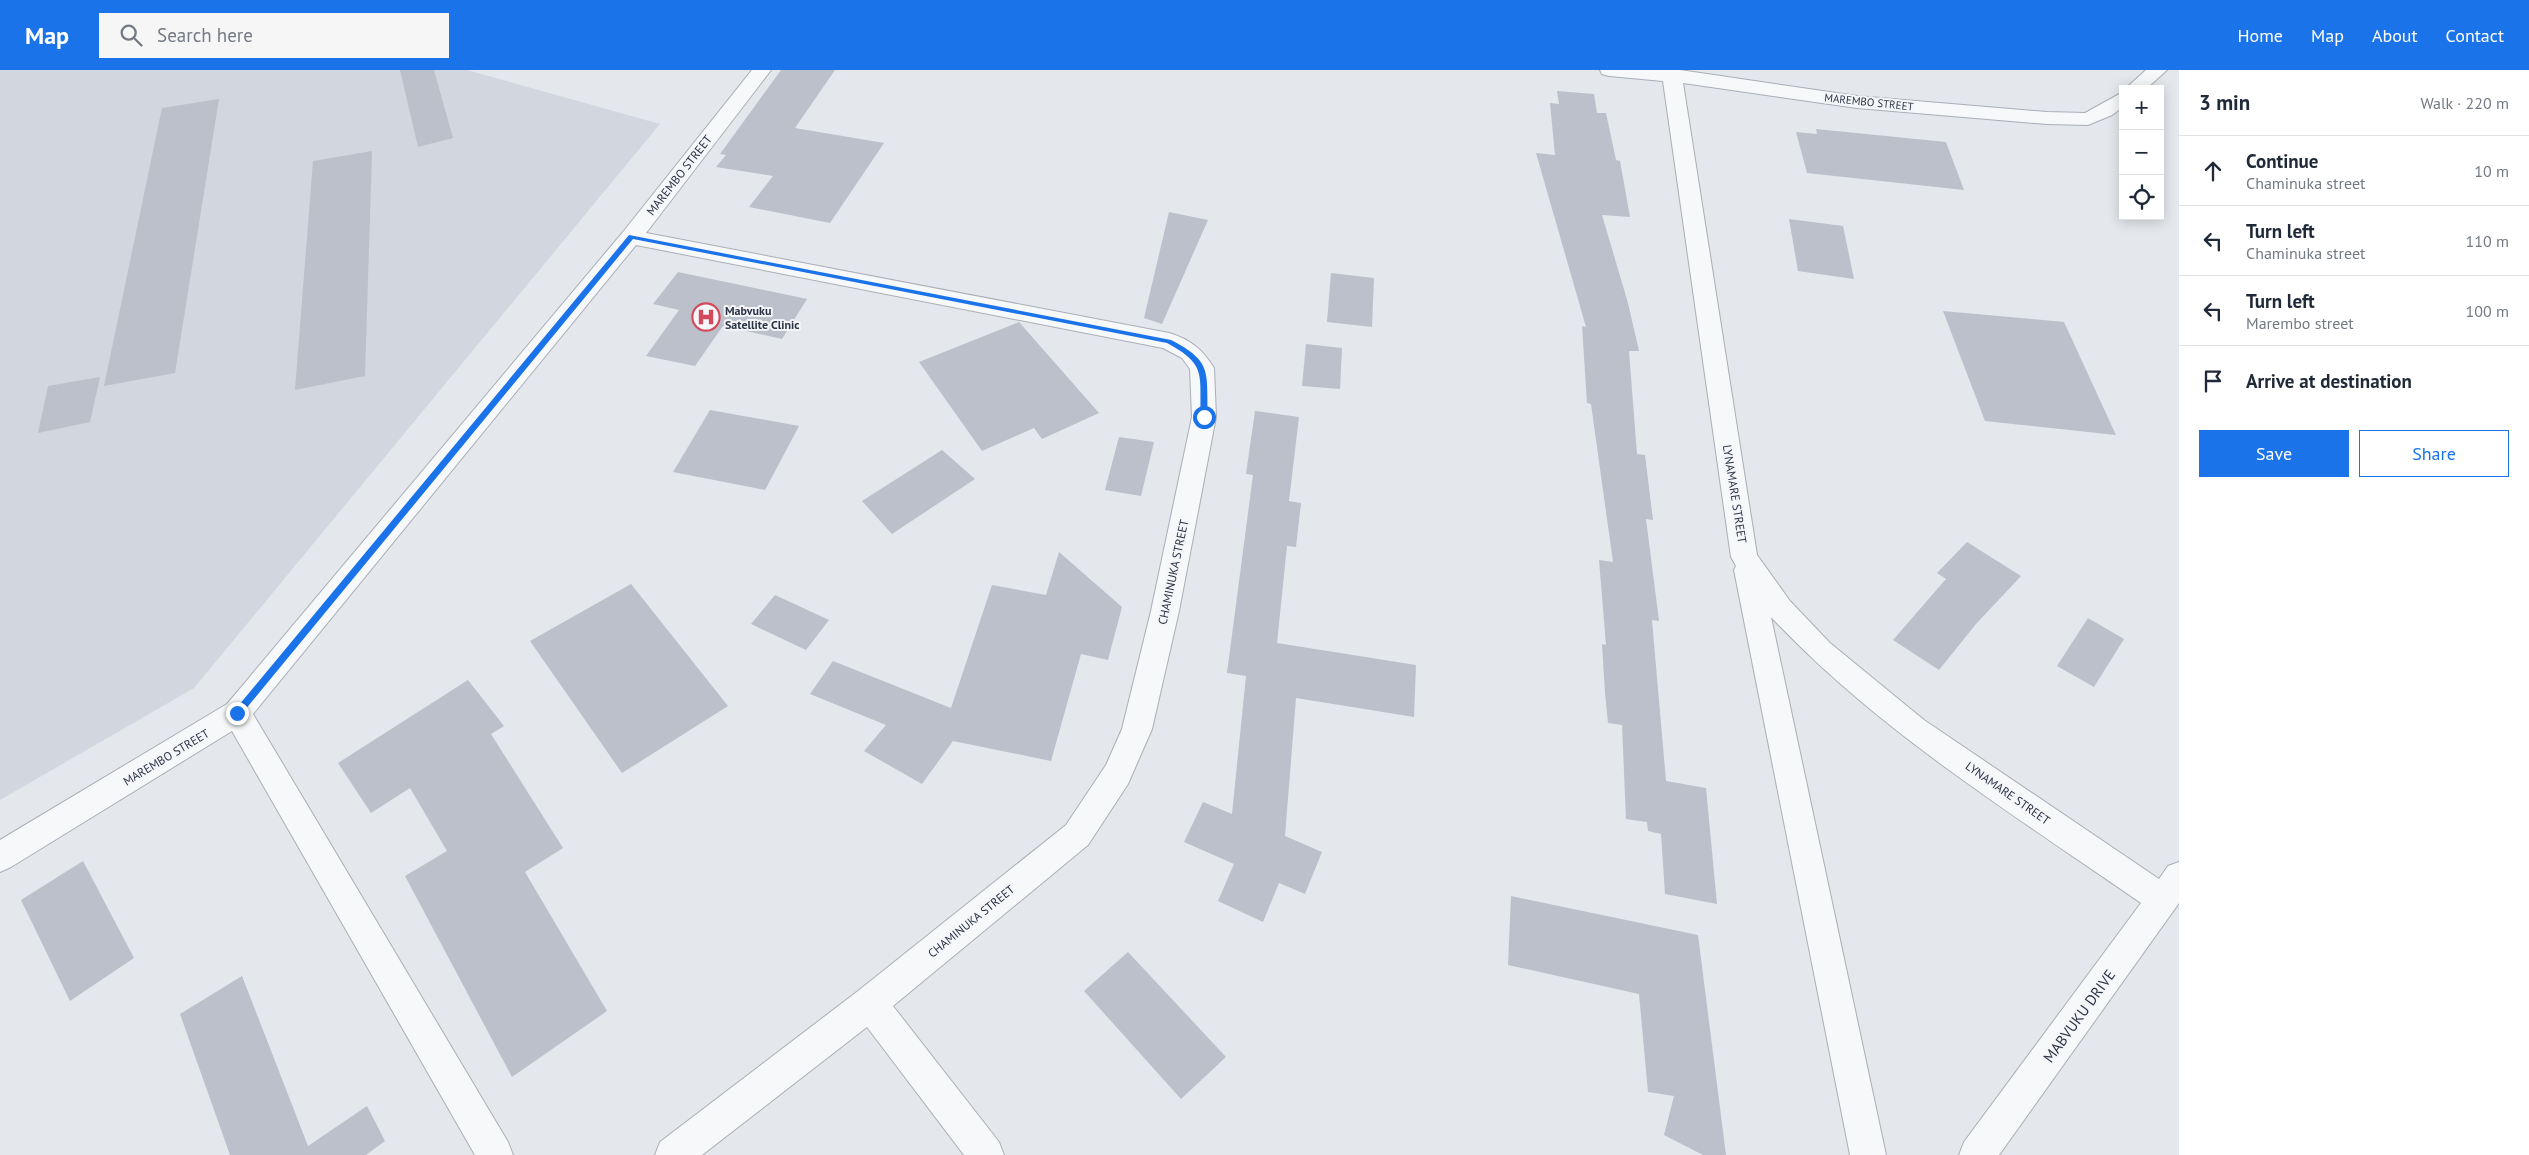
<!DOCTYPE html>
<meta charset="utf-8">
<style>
:root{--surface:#fff;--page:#f6f6f7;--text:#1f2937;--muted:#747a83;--line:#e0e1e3;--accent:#1a73e8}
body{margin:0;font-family:"PT Sans",sans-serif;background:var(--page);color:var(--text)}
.controls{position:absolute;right:15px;top:15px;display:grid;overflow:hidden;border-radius:0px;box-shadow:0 2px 12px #0003}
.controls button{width:45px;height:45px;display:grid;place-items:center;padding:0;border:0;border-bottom:1px solid var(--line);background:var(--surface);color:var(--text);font:25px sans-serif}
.stop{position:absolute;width:15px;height:15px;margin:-11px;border:4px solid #1a73e8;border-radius:50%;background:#fff}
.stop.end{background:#1a73e8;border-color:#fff;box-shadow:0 1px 5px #0008}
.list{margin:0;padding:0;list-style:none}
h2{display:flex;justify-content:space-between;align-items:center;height:65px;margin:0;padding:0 20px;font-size:21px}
h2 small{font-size:16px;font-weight:400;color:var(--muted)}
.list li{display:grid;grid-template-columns:32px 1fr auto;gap:15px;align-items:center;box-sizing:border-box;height:70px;padding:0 20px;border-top:1px solid var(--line)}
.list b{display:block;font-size:19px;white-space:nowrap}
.list p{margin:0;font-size:16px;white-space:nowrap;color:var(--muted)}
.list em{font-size:16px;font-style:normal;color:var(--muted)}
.actions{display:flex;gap:10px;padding:15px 20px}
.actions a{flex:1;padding:11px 0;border:1px solid var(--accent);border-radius:0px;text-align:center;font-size:18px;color:var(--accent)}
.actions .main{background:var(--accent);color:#fff}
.icon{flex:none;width:28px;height:28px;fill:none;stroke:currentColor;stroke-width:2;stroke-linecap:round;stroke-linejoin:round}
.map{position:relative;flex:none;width:2179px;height:1085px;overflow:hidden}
header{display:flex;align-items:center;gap:30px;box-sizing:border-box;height:70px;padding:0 25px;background:var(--accent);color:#fff}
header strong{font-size:24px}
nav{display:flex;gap:28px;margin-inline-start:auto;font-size:18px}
.search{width:350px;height:45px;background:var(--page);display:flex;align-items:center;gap:12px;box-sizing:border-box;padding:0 18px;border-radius:0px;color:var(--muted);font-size:19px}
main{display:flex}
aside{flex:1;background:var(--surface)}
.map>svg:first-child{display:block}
.built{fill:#d2d6de}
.building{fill:#bbc0ca}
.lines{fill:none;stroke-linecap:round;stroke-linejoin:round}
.minor-casing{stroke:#a9aeb7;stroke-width:2}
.minor{fill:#f7f8fa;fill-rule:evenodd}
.route{fill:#1a73e8}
.labels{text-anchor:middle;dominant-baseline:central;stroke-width:4;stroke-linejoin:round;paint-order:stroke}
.far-street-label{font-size:11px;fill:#2b3445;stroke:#f4f6f9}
.street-label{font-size:12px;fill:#2b3445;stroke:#f4f6f9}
.poi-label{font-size:12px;font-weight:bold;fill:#2b3445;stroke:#f4f6f9;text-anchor:start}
.near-street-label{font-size:15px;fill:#2b3445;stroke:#f4f6f9}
</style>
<header>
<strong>Map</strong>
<div class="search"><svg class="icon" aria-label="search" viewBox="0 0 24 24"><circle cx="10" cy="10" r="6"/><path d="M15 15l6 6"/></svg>Search here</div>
<nav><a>Home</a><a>Map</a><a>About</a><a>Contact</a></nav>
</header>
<main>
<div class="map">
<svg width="2179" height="1085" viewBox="0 0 2179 1085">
<rect width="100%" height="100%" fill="#e4e7ec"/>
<!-- built -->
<path class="built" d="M0,0H467L660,54L194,618L0,730Z"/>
<!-- building -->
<g class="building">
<path d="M400,0H434L453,68L418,77Z"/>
<path d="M781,0H835L795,58L884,73L830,153L749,137L773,106L716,97L726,85L720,84Z"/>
<path d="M1557,21L1594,24L1597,43H1606L1616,90L1620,91L1630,147L1602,145L1628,233L1639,281H1629L1637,384L1645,385L1653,450L1646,449L1659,551L1652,550L1666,711L1706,718L1717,834L1665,824L1661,764L1648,761L1647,752L1626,749L1622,655L1608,653L1605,623L1602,574L1606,575L1599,490L1613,492L1591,334L1587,333L1582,256L1586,257L1536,83L1555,85L1550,33L1559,34Z"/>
<path d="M219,29L175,303L104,316L162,38Z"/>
<path d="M1816,59L1946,72L1964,120L1807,103L1796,62L1817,64Z"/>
<path d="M372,81L365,306L295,320L313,91Z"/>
<path d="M1169,142L1208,150L1162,254L1144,248Z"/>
<path d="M1789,149L1843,156L1854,209L1798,201Z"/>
<path d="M678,202L807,229L782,269L723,256L695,296L646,286L679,240L653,234Z"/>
<path d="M1331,203L1374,208L1372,257L1327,252Z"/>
<path d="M1943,241L2064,252L2116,365L1985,351Z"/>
<path d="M1019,252L1099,343L1042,369L1034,358L982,381L919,292Z"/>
<path d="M1306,274L1342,278L1340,319L1302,316Z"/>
<path d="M100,307L90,352L38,363L48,316Z"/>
<path d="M710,340L799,356L765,420L673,402Z"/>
<path d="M1255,341L1299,347L1289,431L1301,433L1296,477L1287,476L1277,573L1416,595L1414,647L1296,628L1285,766L1322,782L1305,824L1279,813L1263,852L1218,831L1234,794L1184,772L1203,732L1232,744L1246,606L1227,603L1253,405L1246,404Z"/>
<path d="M1119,367L1154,372L1141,426L1105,420Z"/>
<path d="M942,380L975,409L892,464L862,431Z"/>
<path d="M1967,472L2021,506L1976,554L1939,600L1893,570L1946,509L1937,503Z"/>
<path d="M1059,482L1122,537L1108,590L1081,584L1051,691L953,671L922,714L864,681L886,655L810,624L833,591L951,638L992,515L1046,525Z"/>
<path d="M631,514L728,636L622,703L530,571Z"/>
<path d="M775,525L829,550L806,580L751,554Z"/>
<path d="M2088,548L2124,569L2094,617L2057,596Z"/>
<path d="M468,610L504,656L491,664L563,778L525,802L607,941L512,1007L405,806L447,781L410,718L371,743L338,693Z"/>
<path d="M83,791L134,888L70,931L21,830Z"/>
<path d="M1511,826L1698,865L1726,1085H1703L1664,1065L1674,1026L1648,1022L1639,924L1508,895Z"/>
<path d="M1128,882L1226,987L1181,1029L1084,921Z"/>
<path d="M242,906L308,1076L367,1036L385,1071L366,1085H230L180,944Z"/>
</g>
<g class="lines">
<!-- minor casing -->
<g class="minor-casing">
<g id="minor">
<path d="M752,0H771L646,163L1169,263C1190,269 1203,280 1214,298L1216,347L1179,541L1152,659L1128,714L1088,775L893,936L999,1072L1004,1085H964L867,957L702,1085H655L660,1072L858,921L1066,755L1106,695L1122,659L1151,541L1192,347L1190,299L1182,288L1163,278L636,175L253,644L508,1072L513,1085H475L232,661L11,797L0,802V770L227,634L623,162Z"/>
<path d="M1600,0H1680L1857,26L2047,42L2085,43L2123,22V37L2112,45L2088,55L2047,54L1857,38L1683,13L1757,485L1790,531L1830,573L1924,650L2159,809L2168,796L2179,792V833L1999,1085H1959L1964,1072L2141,833C2013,744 1878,661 1771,547L1886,1085H1850L1734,500L1736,496L1731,487L1663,11L1609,6L1602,4Z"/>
<path d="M2146,0H2167L2146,19H2125Z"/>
</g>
</g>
<!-- minor -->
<use href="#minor" class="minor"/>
</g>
<!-- route -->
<path class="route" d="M629,165L1171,270C1214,292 1206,303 1208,347L1204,350L1201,347C1199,305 1208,295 1167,273L633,169L240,646H234V641Z"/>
<!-- icons -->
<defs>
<g id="hospital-ring" transform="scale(1.4375)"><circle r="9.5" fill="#f4f6f9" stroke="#d1495b" stroke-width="1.5"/><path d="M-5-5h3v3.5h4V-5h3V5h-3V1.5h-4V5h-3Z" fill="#d1495b"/></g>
</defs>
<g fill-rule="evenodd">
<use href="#hospital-ring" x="706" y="247"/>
</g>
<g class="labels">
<!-- far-street labels -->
<g class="far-street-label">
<text transform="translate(1869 32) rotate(6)">MAREMBO STREET</text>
</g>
<!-- street labels -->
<g class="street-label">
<text transform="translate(679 105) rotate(-52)">MAREMBO STREET</text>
<text transform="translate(1735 424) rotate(81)">LYNAMARE STREET</text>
<text transform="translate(1173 502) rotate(-78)">CHAMINUKA STREET</text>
<text transform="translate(166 687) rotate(-31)">MAREMBO STREET</text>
<text transform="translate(2008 723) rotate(35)">LYNAMARE STREET</text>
<text transform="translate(971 851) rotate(-39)">CHAMINUKA STREET</text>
</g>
<!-- poi labels -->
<g class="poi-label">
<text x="725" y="240">Mabvuku<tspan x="725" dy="14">Satellite Clinic</tspan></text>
</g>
<!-- near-street labels -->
<g class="near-street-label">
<text transform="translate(2079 946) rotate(-54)">MABVUKU DRIVE</text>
</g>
</g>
</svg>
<div class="controls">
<button>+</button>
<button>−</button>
<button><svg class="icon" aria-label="locate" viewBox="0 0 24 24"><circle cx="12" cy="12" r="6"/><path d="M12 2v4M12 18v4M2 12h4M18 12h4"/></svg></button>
</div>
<div class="stop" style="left:1204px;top:347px"></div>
<div class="stop end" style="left:237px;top:643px"></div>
</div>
<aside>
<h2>3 min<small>Walk · 220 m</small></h2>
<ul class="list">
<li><svg class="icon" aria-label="ahead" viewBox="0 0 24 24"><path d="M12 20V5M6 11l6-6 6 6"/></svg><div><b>Continue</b><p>Chaminuka street</p></div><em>10 m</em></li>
<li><svg class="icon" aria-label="left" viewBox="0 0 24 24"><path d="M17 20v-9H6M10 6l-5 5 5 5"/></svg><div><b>Turn left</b><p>Chaminuka street</p></div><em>110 m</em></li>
<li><svg class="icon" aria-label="left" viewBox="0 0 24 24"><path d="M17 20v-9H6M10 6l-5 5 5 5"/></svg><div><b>Turn left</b><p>Marembo street</p></div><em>100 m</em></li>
<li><svg class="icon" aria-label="arrive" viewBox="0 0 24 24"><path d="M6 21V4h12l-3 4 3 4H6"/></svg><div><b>Arrive at destination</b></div></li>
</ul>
<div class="actions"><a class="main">Save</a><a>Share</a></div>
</aside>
</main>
